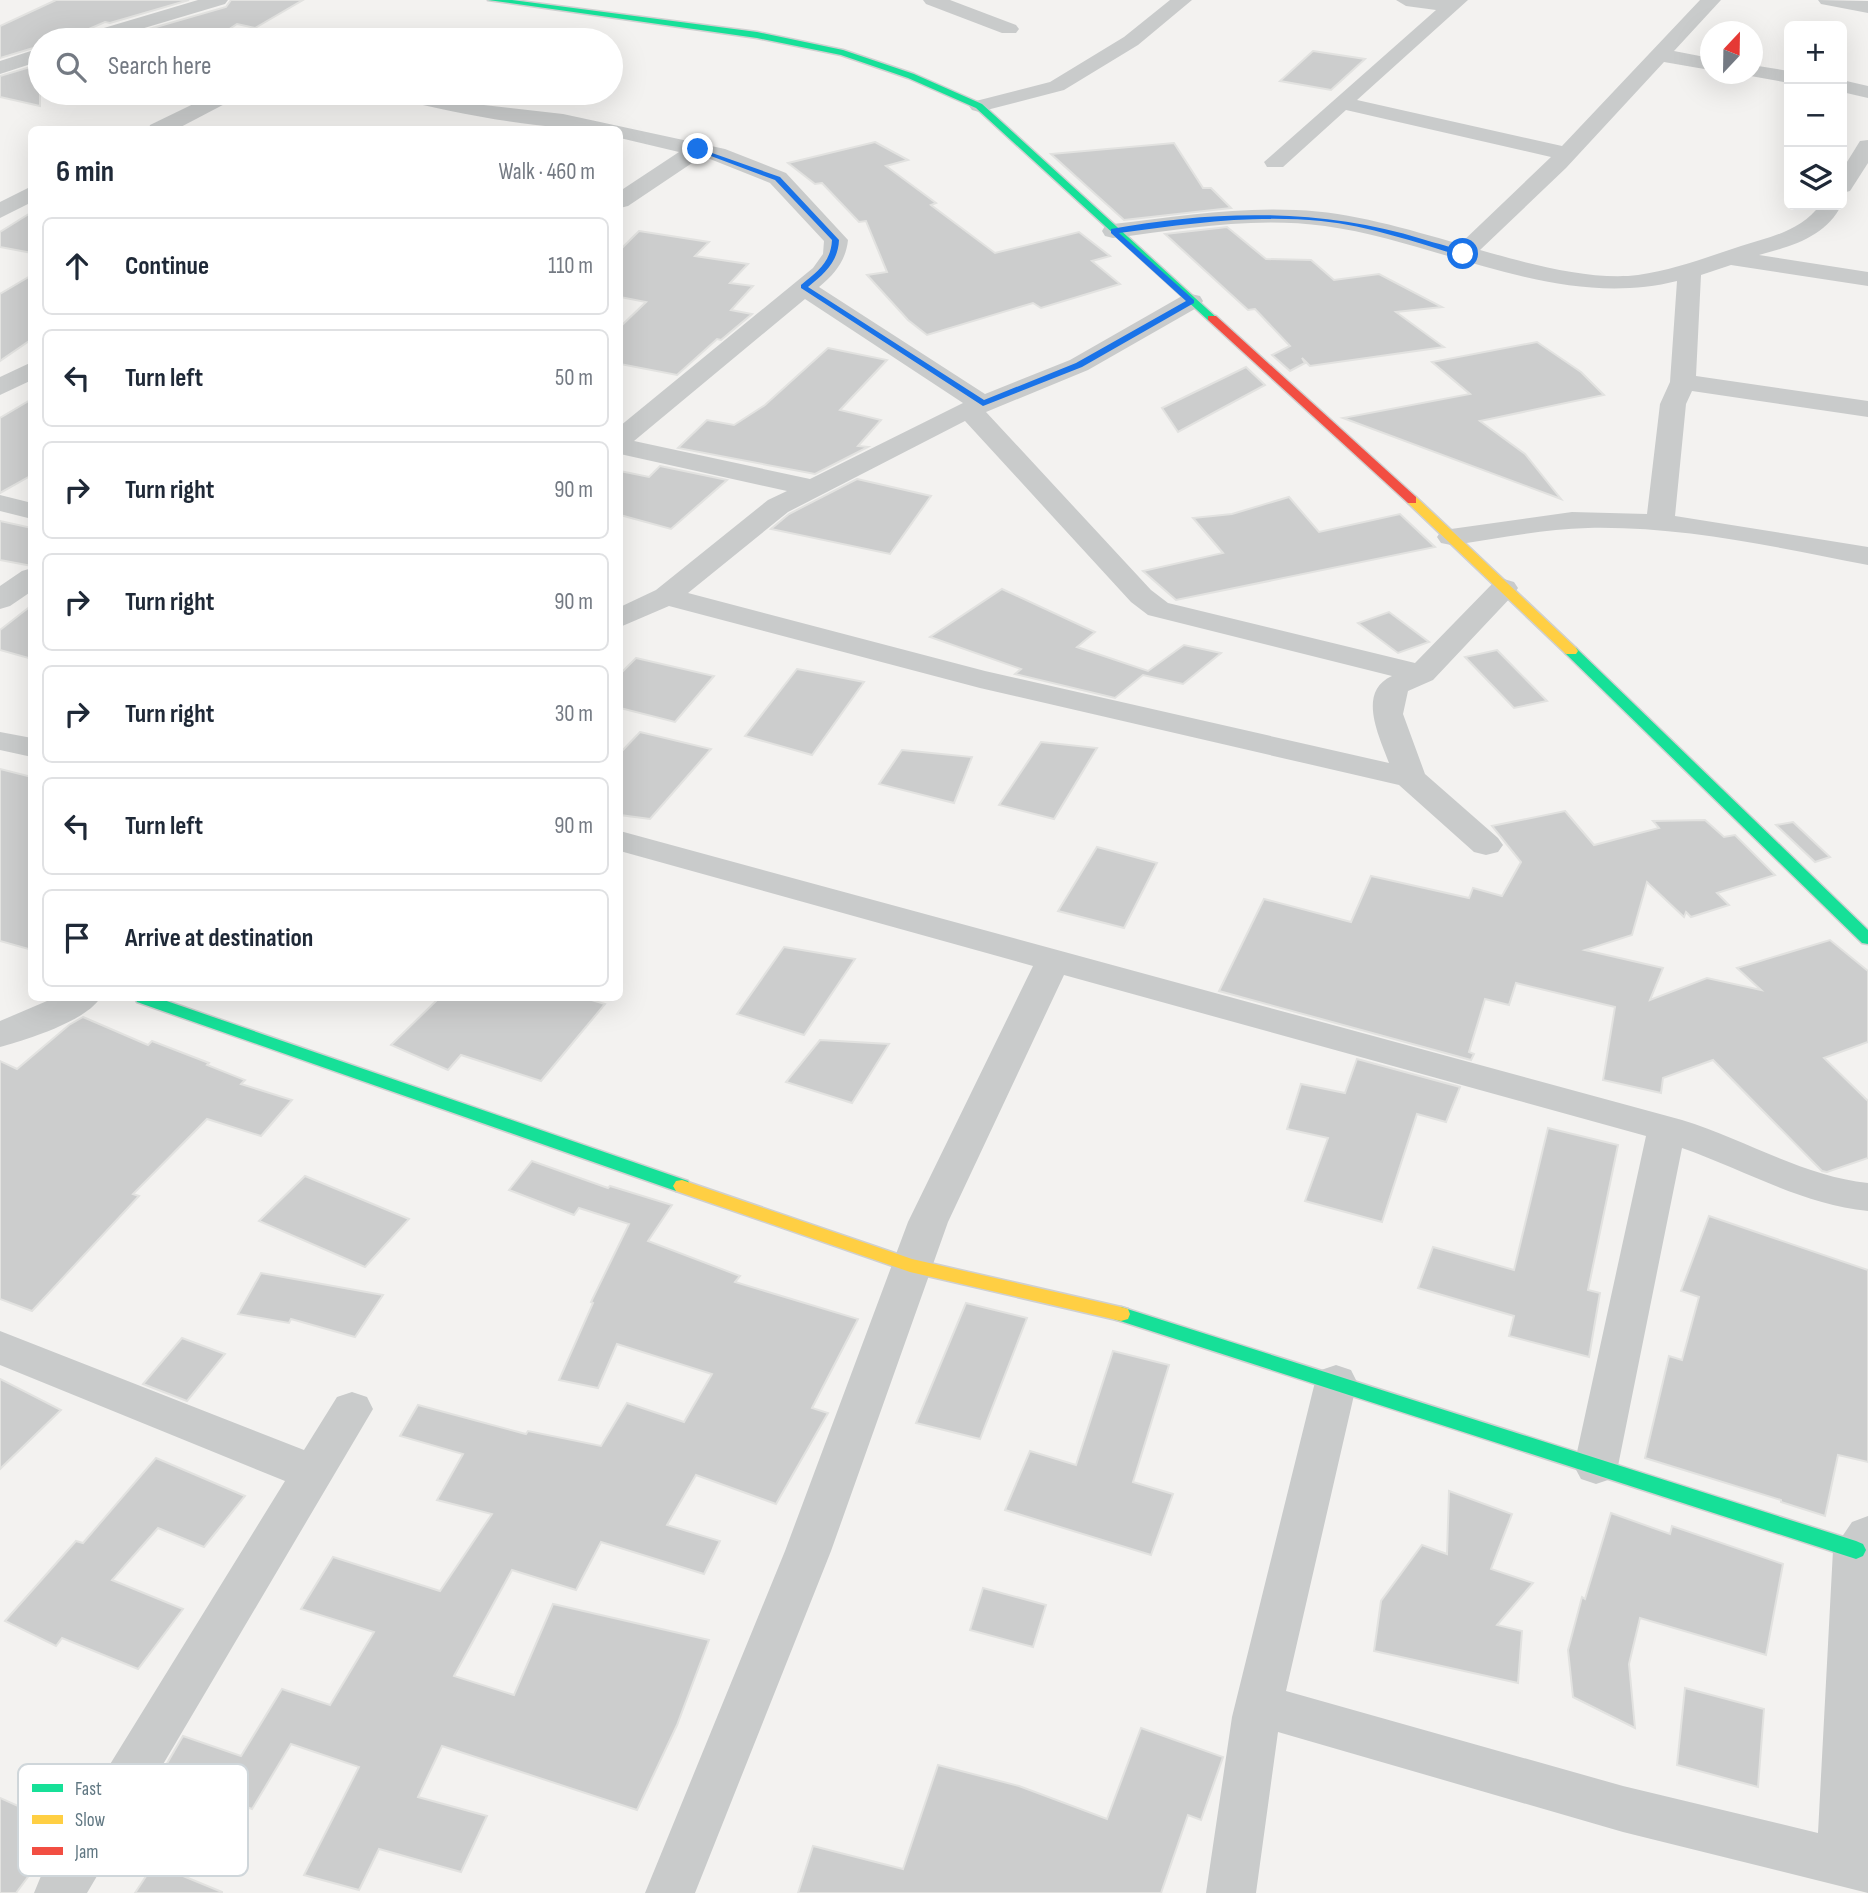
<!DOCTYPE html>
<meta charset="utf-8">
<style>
:root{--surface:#fff;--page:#f2f2f3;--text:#1f2937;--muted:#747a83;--line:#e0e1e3}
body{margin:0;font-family:"Sofia Sans Condensed",sans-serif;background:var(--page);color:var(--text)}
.controls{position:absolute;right:21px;top:21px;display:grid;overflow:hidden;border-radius:10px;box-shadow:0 7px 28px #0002}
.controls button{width:63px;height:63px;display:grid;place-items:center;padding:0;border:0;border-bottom:2px solid var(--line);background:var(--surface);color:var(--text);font:35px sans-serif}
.compass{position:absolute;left:1700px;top:21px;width:63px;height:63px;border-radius:50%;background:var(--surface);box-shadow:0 7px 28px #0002;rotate:22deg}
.stop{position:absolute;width:21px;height:21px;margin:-16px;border:5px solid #1a73e8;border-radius:50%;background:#fff}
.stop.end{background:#1a73e8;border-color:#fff;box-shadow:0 2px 7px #0008}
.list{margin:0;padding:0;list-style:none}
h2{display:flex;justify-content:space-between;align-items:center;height:91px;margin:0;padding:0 28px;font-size:30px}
h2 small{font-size:23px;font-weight:400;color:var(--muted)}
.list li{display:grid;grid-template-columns:46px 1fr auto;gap:21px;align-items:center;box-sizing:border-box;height:98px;margin:0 14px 14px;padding:0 14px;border:2px solid var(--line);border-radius:10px}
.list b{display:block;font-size:26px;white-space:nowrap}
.list em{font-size:23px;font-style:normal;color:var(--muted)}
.icon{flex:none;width:38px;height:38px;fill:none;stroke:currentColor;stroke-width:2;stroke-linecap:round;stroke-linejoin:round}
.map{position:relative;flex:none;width:1868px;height:1893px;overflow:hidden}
.search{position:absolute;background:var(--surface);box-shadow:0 7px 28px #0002;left:28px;top:28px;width:595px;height:77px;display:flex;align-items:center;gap:18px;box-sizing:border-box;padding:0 24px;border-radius:38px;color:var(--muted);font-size:26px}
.panel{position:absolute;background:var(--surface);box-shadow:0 7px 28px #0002;left:28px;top:126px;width:595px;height:875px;border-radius:10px}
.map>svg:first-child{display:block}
.building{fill:#cccdcd;stroke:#e2e2e0;stroke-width:2}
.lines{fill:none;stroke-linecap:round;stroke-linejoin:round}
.fast-casing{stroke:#cfd0d0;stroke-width:3}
.slow-casing{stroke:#cfd0d0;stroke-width:3}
.jam-casing{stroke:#cfd0d0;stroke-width:3}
.street{fill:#c9cbcb;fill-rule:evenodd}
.fast{fill:#16e098;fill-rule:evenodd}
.slow{fill:#ffcf43;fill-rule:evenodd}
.jam{fill:#f24e42;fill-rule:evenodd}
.route{fill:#1a73e8}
.key{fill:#fff;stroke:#cfd6da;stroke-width:2}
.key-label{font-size:19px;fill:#607782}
</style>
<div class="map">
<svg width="1868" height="1893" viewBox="0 0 1868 1893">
<rect width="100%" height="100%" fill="#f3f2f0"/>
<!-- building -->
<g class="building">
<path d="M56,0H189L110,23L105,22L75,35L66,33L51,40H40V46L0,58V26Z"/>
<path d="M231,0H303L255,28L237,24L214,39L149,29L226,7Z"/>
<path d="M1313,51L1365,59L1331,90L1280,81Z"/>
<path d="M40,64V106L0,97V76Z"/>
<path d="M875,142L908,160L886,166L936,203L931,205L995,253L1079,232L1110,256L1092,261L1120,284L1041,308L1033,303L927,335L908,320L867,275L887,272L866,221L859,222L822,183L815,184L788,163Z"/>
<path d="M1174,143L1203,188H1211L1231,208L1124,220L1051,154Z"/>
<path d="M32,212V253L0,247V232Z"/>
<path d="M1227,227L1266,259L1311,260L1334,280L1379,274L1442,307L1396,312L1444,347L1310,366L1302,358L1305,363L1290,371L1272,355L1290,346L1255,309L1248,310L1165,234Z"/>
<path d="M639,231L709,242L695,256L748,264L730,283L753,286L731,310L752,314L721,340L717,339L677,375L620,364V327L646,302L620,297V250Z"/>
<path d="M32,275V339L0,361V294Z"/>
<path d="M1537,342L1581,372L1604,395L1480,421L1525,454L1561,499L1343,418L1470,394L1432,362Z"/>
<path d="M828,348L887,360L840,410L881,420L858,446L868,447L815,474L678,448L707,420L734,425L765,405Z"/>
<path d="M1246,367L1265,385L1178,432L1162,408Z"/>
<path d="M32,399V475L0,493V418Z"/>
<path d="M660,466L727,480L671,529L620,515V471L649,477Z"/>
<path d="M857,479L931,496L890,554L771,529L789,514Z"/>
<path d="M1289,497L1319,532L1400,514L1435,547L1176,600L1143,571L1223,553L1193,518L1232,514Z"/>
<path d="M0,521L32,528V566L0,560Z"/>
<path d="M1002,589L1095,632L1077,647L1148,671L1184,645L1221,653L1183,684L1143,675L1115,698L1015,674L1021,669L930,637Z"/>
<path d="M32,605V659L0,650V630Z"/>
<path d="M1389,612L1429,642L1398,653L1358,623Z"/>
<path d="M1497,650L1547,701L1514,708L1465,657Z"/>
<path d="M636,658L714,676L675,722L620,708V674Z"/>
<path d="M797,669L864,682L812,755L745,736Z"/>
<path d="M640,732L711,749L650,819L620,815V753Z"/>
<path d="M1041,742L1097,748L1054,819L999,805Z"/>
<path d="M902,750L972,757L954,803L879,784Z"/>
<path d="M0,769L32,777V950L0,941Z"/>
<path d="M1565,811L1594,845L1659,828L1653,821L1705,820L1724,837L1735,835L1775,875L1717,893L1729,905L1691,917L1686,912L1684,917L1647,882L1632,935L1585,950L1663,968L1650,1000L1707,978L1761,990L1737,968L1830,940L1868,971V1042L1824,1058L1868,1101V1158L1827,1172L1822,1171L1713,1060L1663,1078L1661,1093L1603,1080L1615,1007L1516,983L1509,1005L1485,999L1469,1052L1474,1054L1471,1060L1219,991L1264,899L1351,922L1371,876L1469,898L1473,888L1502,896L1521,862L1492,826Z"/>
<path d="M1793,822L1830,857L1815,862L1776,825Z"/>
<path d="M1097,847L1157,863L1124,928L1058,911Z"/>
<path d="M784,947L855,959L804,1035L737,1014Z"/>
<path d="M439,998H585L605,1004L541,1081L461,1055L448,1070L391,1045Z"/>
<path d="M83,1017L148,1045L152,1041L209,1063L207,1065L245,1080L241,1084L292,1100L261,1136L207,1119L133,1194L139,1196L32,1311L0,1299V1061L17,1069L69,1025Z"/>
<path d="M820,1040L889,1044L852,1103L786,1082Z"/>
<path d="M1357,1059L1460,1087L1446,1122L1417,1114L1382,1222L1305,1201L1328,1138L1287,1129L1301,1084L1345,1093Z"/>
<path d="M1548,1128L1618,1145L1588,1290L1600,1293L1589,1357L1509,1336L1514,1316L1418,1288L1433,1247L1514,1270Z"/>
<path d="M532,1161L608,1188L610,1186L672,1205L648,1241L740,1276L735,1282L858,1319L812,1408L828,1413L776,1504L696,1475L667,1525L720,1541L704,1574L601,1542L576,1590L512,1570L454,1676L514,1695L553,1604L709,1640L677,1725L637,1810L442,1746L418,1797L487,1816L461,1872L379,1849L359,1890L304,1875L359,1767L291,1744L252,1809L159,1777L183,1736L241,1756L282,1689L330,1705L374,1632L301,1609L333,1557L440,1591L492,1514L437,1500L463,1454L400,1436L418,1405L526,1434L528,1431L601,1446L627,1403L684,1422L712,1374L617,1344L598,1388L559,1380L593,1303L591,1302L629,1224L579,1208L574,1215L509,1190Z"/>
<path d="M305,1176L409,1219L365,1267L259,1221Z"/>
<path d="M1709,1216L1868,1270V1462L1838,1455L1825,1516L1781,1502V1500L1645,1458L1669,1356L1682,1360L1699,1297L1681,1291Z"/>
<path d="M261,1273L383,1295L355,1337L291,1319L289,1323L238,1314Z"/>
<path d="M966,1303L1027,1318L980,1439L916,1423Z"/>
<path d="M182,1338L225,1354L187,1401L143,1384Z"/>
<path d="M1113,1351L1169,1365L1133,1482L1173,1494L1151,1555L1005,1510L1030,1451L1076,1465Z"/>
<path d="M0,1379L61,1410L0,1469Z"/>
<path d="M156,1458L245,1496L204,1547L158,1528L112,1580L183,1609L138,1669L62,1638L56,1646L5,1621L76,1541L83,1543Z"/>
<path d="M1449,1491L1512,1514L1491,1569L1533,1583L1497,1625L1522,1631L1518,1683L1374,1651L1381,1601L1422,1545L1447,1554Z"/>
<path d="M1611,1513L1670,1534L1672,1526L1783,1564L1766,1655L1640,1618L1629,1664L1635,1728L1573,1697L1568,1650L1582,1597L1585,1599Z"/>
<path d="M983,1588L1046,1605L1033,1647L970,1630Z"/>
<path d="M1685,1688L1764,1709L1758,1787L1677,1765Z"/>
<path d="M1141,1728L1223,1757L1201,1820L1188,1815L1161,1893H798L813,1846L903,1869L938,1765L1019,1786L1107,1819Z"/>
<path d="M0,1798L65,1827L16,1893H0Z"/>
<path d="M154,1864L222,1892V1893H135Z"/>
</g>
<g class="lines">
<!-- fast casing -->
<g class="fast-casing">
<g id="fast">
<path d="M488,0H512L757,32L843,50L914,74L982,104L1217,318L1208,320L976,108L908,78L841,55L757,38Z"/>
<path d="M1571,647L1576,648L1868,930V944L1862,943L1566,654L1564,651Z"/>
<path d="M135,998H158L688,1181L691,1186L688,1191H676L137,1002Z"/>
<path d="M1121,1307L1856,1541L1863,1544L1866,1550L1863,1556L1856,1559L1114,1319L1112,1314L1114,1309Z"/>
</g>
</g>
<!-- slow casing -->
<g class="slow-casing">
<g id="slow">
<path d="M1412,496L1416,497L1576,648L1578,651L1576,654H1566L1408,503V497Z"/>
<path d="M682,1180L912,1259L1121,1307L1128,1309L1130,1314L1128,1319L1121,1321L910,1272L676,1191L673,1186L676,1181Z"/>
</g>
</g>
<!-- jam casing -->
<g class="jam-casing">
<path id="jam" d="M1208,316H1216L1416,497V503H1408L1208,320Z"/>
</g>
<!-- street -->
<g class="street">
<path d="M198,0H228L225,4L104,40H74L77,36Z"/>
<path d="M923,0H950L1016,25L1019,29L1016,33H1002L926,4Z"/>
<path d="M1170,0H1192L1138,45L1064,90L979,112L972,110L969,106L972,102L1050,82L1124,37Z"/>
<path d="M1396,0H1468L1357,100L1562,146L1700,0H1721L1674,51L1710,58V70L1664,62L1566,168L1480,250C1526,263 1591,281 1638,275C1674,270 1707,257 1741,246C1770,237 1801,231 1820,205L1842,204C1826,237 1792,246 1759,255L1868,272V286L1731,265L1701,275L1696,376L1868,401V417L1692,391L1686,404L1675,516L1868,547V565C1776,547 1682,526 1588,528C1542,529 1497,539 1451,545L1441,543L1437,537L1441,531L1451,529L1572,512L1647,514L1660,404L1670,382L1677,281C1557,311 1441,242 1325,226C1254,216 1183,229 1113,238L1105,236L1102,231L1105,226L1113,224C1174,217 1235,207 1296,210C1352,212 1406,229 1460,244L1551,157L1346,110L1283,167H1267L1264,162L1436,10L1406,6Z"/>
<path d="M1818,0L1868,1V13L1821,4Z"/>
<path d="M40,48V61L0,74V61Z"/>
<path d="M1752,65L1789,71V83L1745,75L1744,74H1752Z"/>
<path d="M1842,80L1868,86V98L1842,92Z"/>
<path d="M216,93H241L238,97L175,130H148L150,125Z"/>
<path d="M387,93H426L484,105L563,114L725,149L786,173L848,240C846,260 835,274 819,287L985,394L1070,360L1182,296L1191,294L1200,296L1203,301L1200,306L1088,370L986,412L1151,590L1168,603L1415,663L1494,582L1504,579L1514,582L1518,588L1514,594L1433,680L1408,691L1403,714L1425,774L1498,838L1503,845L1498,852L1486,855L1474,852L1399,785L980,688L669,606L620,627V607L656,590L768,500L787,491L620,454V426L813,268L823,254L824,241L770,183L710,159L701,157L628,206L620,208V191L679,152L620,138V130C543,130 464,116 390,97ZM805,299L963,403L810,479L634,441ZM965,421L1131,602L1148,615L1392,676C1356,692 1380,738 1389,763L985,671L688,593L788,512Z"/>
<path d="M1868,140V163L1850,191L1842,193V170L1860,141Z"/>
<path d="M32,186V202L0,218V202Z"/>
<path d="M32,362V380L0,395V377Z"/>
<path d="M0,495L32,503V519L0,511Z"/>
<path d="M32,568V591L10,606L0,609V586L22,571Z"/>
<path d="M0,732L32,738V757L0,750Z"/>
<path d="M620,831L1682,1120C1745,1139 1802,1176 1868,1183V1211C1801,1204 1745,1170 1682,1148L1618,1466L1611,1479L1596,1484L1581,1479L1574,1466L1646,1136L1064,975L948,1222L831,1551L695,1893H645L785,1551L908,1222L1033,966L620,851Z"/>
<path d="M54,998H100C86,1021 26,1040 0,1047V1021Z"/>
<path d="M0,1331L304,1450L337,1397L352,1392L367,1397L373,1409L87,1893H34L41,1876L285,1481L0,1365Z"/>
<path d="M1336,1365L1351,1370L1357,1382L1286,1691L1623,1786L1818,1833L1833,1550L1852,1522L1868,1516V1893L1623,1832L1278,1732L1256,1893H1206L1232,1717L1315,1382L1321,1370Z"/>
</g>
<!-- fast -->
<use href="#fast" class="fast"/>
<!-- slow -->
<use href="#slow" class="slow"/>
<!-- jam -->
<use href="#jam" class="jam"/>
</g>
<!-- route -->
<path class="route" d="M695,147L780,177L839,240C838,262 825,273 808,287L984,400L1076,363L1186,301L1111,233V229C1214,210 1321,208 1422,239C1437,244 1455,247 1467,254L1461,256C1415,242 1369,226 1321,221C1254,214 1186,224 1119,233L1194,300V303L1082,367L983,406L801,288V285C817,272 831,262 832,240L775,180L695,150Z"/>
<!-- legend -->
<rect x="18" y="1764" width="230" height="112" rx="10" class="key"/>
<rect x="32" y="1784" width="31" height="8" fill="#16e098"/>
<rect x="32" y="1815" width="31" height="9" fill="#ffcf43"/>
<rect x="32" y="1847" width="31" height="8" fill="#f24e42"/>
<g class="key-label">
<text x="75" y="1795">Fast</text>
<text x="75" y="1826">Slow</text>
<text x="75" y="1858">Jam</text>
</g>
</svg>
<div class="controls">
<button>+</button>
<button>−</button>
<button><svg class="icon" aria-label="layers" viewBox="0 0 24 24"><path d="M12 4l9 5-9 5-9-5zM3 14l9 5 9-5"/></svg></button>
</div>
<svg class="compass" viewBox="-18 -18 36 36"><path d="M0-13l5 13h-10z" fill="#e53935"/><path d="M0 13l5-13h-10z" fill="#747a83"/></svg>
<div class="stop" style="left:1463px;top:254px"></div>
<div class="stop end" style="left:698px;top:149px"></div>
<div class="search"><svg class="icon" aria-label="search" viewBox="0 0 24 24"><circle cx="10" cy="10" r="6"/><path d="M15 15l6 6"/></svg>Search here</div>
<section class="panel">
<h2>6 min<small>Walk · 460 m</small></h2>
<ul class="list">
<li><svg class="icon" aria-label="ahead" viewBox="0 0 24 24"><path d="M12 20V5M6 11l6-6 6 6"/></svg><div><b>Continue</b></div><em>110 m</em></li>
<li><svg class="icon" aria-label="left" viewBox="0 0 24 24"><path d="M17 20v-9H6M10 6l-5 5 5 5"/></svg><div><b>Turn left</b></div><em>50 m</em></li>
<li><svg class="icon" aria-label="right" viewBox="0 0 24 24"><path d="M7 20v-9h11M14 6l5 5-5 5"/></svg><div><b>Turn right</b></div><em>90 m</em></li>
<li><svg class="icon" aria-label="right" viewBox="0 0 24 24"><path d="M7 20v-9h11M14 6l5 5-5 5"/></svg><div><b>Turn right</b></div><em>90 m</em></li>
<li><svg class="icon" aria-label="right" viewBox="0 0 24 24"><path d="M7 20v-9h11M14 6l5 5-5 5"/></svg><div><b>Turn right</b></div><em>30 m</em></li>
<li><svg class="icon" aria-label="left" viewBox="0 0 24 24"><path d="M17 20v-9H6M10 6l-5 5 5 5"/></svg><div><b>Turn left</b></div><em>90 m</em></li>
<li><svg class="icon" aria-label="arrive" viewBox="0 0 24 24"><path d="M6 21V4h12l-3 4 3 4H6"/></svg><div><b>Arrive at destination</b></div></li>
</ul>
</section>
</div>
